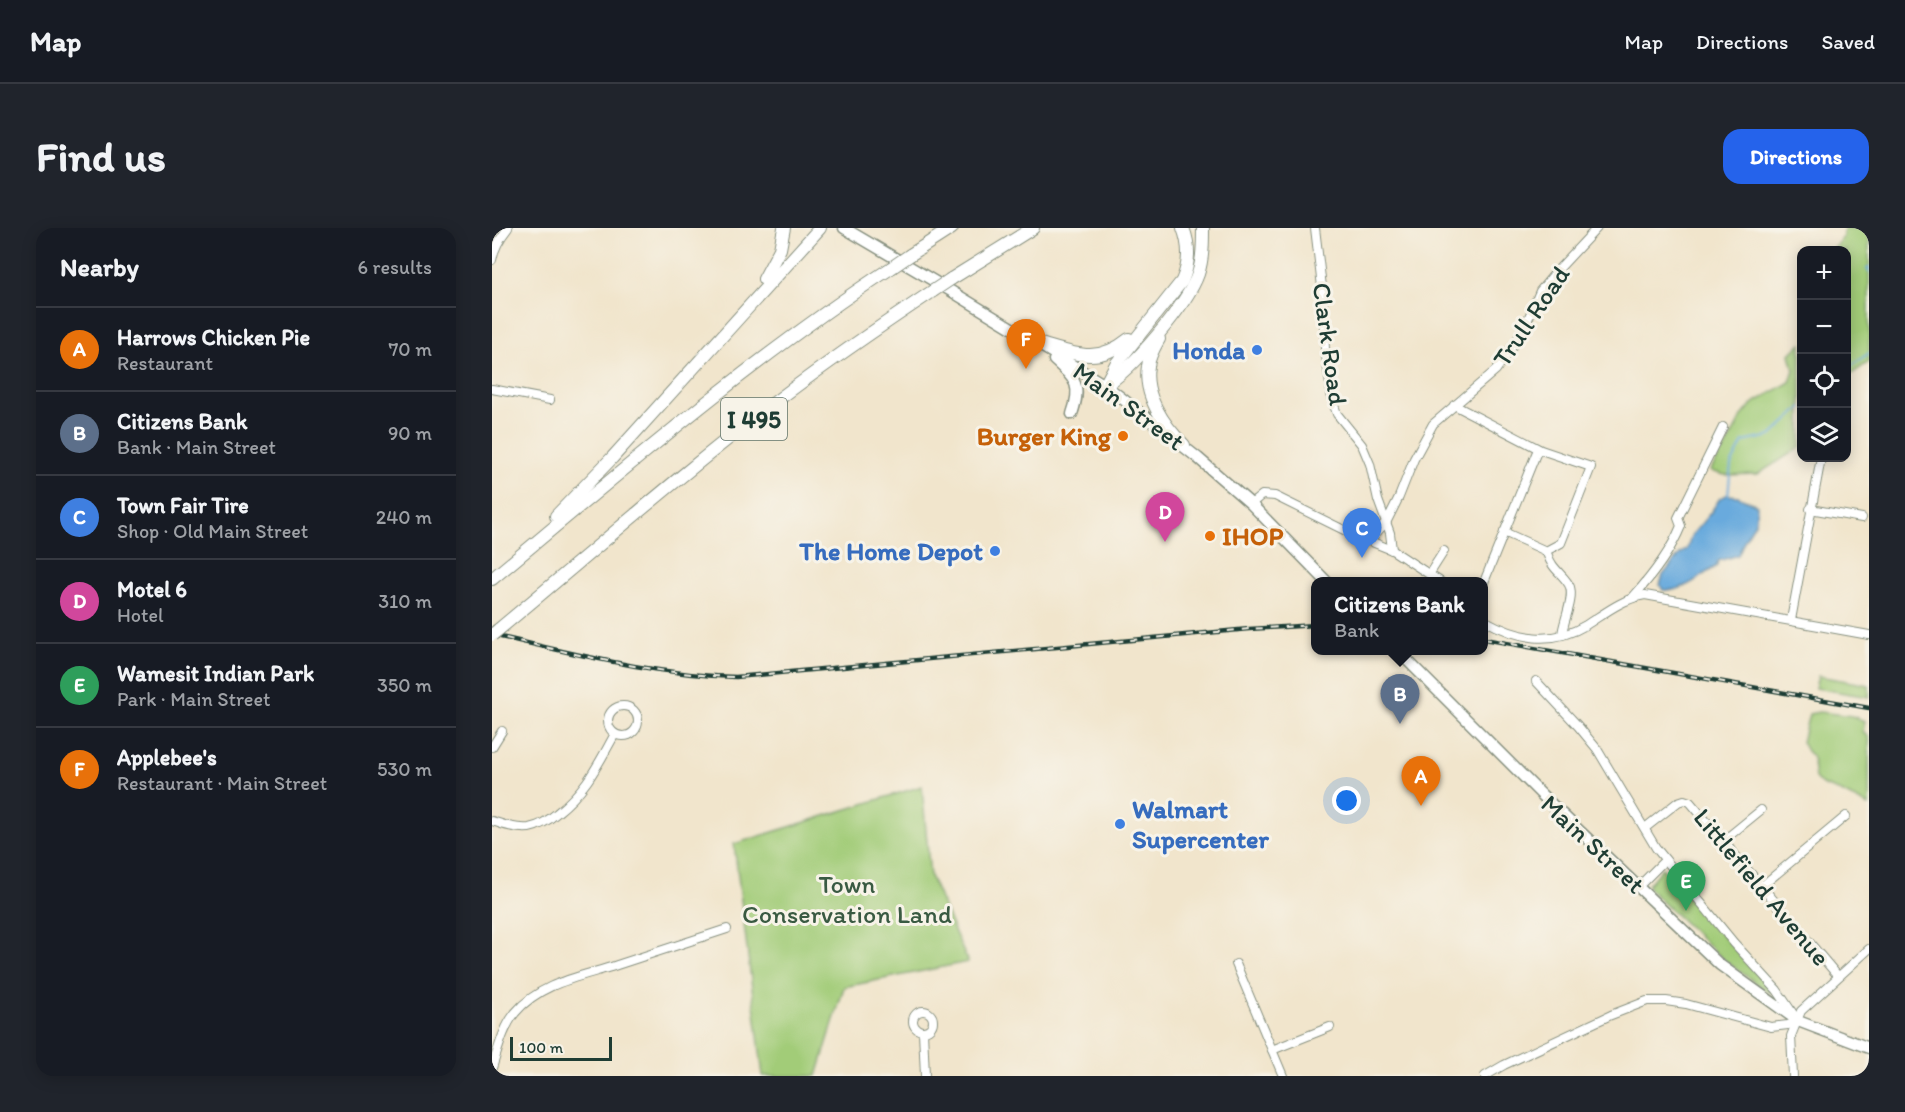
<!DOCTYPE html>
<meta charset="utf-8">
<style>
:root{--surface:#171b24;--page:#20242c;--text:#f1f3f6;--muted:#9ea1a6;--line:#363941;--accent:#2563eb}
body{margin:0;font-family:Itim,sans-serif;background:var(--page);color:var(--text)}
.controls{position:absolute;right:18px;top:18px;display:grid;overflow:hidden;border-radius:12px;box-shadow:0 3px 15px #0003}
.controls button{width:54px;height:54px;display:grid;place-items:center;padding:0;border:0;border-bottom:2px solid var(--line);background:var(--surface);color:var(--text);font:30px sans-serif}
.scale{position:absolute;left:18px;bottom:15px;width:102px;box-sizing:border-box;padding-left:6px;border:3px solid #1f3d34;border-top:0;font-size:16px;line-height:21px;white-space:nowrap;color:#1f3d34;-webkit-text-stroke:4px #f7f3e8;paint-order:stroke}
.you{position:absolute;left:855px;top:573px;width:21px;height:21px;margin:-15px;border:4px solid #fff;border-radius:50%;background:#1a73e8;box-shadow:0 0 0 9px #1a73e833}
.badge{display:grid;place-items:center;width:39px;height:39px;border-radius:50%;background:var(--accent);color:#fff;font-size:20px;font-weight:700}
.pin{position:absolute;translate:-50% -50px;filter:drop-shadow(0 2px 3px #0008)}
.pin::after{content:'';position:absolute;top:32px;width:21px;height:18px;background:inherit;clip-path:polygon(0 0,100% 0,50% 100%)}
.popup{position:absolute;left:819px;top:349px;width:177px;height:78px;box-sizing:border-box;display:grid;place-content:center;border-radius:12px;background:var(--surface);filter:drop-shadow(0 2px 4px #0005);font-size:20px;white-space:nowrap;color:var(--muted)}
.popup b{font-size:22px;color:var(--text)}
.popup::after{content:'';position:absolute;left:50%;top:100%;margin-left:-12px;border:12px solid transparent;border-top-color:var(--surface)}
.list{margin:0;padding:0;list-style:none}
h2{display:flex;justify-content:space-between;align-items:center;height:78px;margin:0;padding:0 24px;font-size:26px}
h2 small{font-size:20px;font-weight:400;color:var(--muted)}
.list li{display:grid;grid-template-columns:39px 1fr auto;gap:18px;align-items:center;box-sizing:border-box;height:84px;padding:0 24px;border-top:2px solid var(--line)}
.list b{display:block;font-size:22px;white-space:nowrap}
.list p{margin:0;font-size:20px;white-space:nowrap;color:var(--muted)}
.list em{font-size:20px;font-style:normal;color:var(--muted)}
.icon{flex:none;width:33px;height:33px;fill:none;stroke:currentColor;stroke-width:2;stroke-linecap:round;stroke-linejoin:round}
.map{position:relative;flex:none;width:1377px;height:848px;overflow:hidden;border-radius:18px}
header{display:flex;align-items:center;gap:36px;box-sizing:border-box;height:84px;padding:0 30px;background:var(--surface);border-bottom:2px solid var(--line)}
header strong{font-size:28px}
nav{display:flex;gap:33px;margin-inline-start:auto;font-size:21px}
.intro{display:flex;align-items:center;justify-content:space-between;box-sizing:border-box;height:144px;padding:0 36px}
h1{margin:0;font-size:42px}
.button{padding:15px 27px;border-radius:18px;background:var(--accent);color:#fff;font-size:21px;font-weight:700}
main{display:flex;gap:36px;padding:0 36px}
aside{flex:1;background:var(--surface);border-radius:18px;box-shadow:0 3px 15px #0003}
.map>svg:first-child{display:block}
.green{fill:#a2cc78;stroke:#608456;stroke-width:1.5}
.water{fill:#69aadd;stroke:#447488;stroke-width:1.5}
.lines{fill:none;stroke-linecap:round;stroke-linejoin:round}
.stream{stroke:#69aadd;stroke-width:2}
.minor-casing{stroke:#889180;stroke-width:10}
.major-casing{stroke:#889180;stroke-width:13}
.highway-casing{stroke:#889180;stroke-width:14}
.minor{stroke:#fff;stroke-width:8}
.major{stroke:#fff;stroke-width:10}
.highway{stroke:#fff;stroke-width:12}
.rail-casing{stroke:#1f3d34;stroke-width:4.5}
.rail{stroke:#f7f3e8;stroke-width:2;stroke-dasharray:7;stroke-linecap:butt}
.highway-bridge-casing{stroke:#889180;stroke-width:14;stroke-linecap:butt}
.highway-bridge{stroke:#fff;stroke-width:12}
.shop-dot{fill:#3f7fe0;stroke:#f7f3e8;stroke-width:2}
.food-dot{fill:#e8710a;stroke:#f7f3e8;stroke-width:2}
.labels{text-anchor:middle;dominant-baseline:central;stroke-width:6;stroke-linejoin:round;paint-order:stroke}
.shield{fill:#f7f3e8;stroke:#60746a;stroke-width:1.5}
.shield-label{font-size:24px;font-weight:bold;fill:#1f3d34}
.street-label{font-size:26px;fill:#1f3d34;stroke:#f7f3e8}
.shop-label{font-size:26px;font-weight:bold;fill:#366cbe;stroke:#f7f3e8;text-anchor:end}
.food-label{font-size:26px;font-weight:bold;fill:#c56008;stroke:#f7f3e8;text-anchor:end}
.park-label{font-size:26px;fill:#395a42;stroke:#f7f3e8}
</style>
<header>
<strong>Map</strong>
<nav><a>Map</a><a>Directions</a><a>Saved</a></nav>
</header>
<div class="intro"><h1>Find us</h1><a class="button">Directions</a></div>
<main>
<aside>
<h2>Nearby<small>6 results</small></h2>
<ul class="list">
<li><span class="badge" style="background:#e8710a">A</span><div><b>Harrows Chicken Pie</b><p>Restaurant</p></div><em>70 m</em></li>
<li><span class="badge" style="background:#5c6f8a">B</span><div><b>Citizens Bank</b><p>Bank · Main Street</p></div><em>90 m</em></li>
<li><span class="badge" style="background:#3f7fe0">C</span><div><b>Town Fair Tire</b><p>Shop · Old Main Street</p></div><em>240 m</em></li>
<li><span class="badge" style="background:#d1479c">D</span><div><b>Motel 6</b><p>Hotel</p></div><em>310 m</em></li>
<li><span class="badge" style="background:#2e9e5b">E</span><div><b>Wamesit Indian Park</b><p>Park · Main Street</p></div><em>350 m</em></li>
<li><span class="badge" style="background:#e8710a">F</span><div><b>Applebee's</b><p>Restaurant · Main Street</p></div><em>530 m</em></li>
</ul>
</aside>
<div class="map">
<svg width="1377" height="848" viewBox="0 0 1377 848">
<rect width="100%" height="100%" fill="#f7f3e8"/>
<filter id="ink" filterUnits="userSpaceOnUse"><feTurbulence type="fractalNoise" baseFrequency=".0167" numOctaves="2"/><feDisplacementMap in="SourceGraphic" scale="12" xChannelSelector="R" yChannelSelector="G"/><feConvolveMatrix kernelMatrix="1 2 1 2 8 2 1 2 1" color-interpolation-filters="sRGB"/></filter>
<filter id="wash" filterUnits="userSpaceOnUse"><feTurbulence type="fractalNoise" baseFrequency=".008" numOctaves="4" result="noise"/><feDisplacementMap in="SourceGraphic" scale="24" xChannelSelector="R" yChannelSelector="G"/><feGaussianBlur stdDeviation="1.35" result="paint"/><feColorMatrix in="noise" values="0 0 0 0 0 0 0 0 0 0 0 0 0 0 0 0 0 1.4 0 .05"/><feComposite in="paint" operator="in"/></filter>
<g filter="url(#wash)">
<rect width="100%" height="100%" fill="#f1e5cc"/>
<!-- green -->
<g class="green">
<path d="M1352,0H1377V134L1355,149L1354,22H1343L1342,20L1351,9Z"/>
<path d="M1309,115V219L1266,246L1233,247L1218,243L1233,220L1251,187L1260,176L1298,154L1302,142L1298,126Z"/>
<path d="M1326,448L1377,457V469L1323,460Z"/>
<path d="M1327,484L1360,488L1373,493L1371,504L1377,510V578L1349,564L1330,557L1323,550L1320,528L1315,523L1310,514L1317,486Z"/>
<path d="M430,558L438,648L476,734L352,759L325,848H271L242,616Z"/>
<path d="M1170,640L1280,762L1278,765L1233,733L1158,662L1156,657Z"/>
</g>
<!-- water -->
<path class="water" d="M1235,267L1246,268L1265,277L1263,295L1253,311L1246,327L1226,333L1225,338C1208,348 1191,365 1171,362L1168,357L1171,347L1188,326L1195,321L1199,308L1219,284L1228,270Z"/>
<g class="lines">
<!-- stream -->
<g class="stream">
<path d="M1377,40L1375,41L1377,44"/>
<path d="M1354,142L1377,125"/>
<path d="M1236,268L1239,237L1251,214L1279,208L1310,179"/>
</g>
</g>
</g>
<g filter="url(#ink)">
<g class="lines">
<!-- minor casing -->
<g class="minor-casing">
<g id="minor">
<path d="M823,0L830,59L833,121L840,171L845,186L870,217L878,236L886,272L898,305L900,322"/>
<path d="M0,32C2,20 8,10 16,0"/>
<path d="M0,161L58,172"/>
<path d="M962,177L1049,222L1099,239L1069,315L1054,323"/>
<path d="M759,276L770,267L783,268L858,305L900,322L949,354"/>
<path d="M1318,281L1370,290"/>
<path d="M1012,304L1054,323"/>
<path d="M878,312L895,293L907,269L922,231L941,196L1004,142L1031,103L1048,63L1063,45L1105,0"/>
<path d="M1054,323C1056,327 1057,332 1060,336C1065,344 1075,351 1078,359C1082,373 1071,393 1070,407"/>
<path d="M938,345L952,323"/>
<path d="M992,354L1046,221"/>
<path d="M1141,369C1160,348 1178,325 1189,298L1186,290L1231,199"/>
<path d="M992,392C1026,411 1059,418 1094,397C1113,385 1130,371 1153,367L1377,407"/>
<path d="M1299,392L1329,230"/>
<path d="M1044,453L1086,498L1105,521L1164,620L1242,715L1285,762L1304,790"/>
<circle cx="131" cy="493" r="15"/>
<path d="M0,519L10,503"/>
<path d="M0,593C12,597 24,601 37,600C48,598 57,592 65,585C95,561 105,538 123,506"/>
<path d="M1153,600L1186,574L1192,572L1198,574L1346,748"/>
<path d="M1231,613L1269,582"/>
<path d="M1147,658L1173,632"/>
<path d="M1270,658L1354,588"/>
<path d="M744,736L791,848"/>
<circle cx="431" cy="793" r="10"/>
<path d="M431,803L433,848"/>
<path d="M780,822L838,799"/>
<path d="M0,840C6,822 11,800 23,785C49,754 89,749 125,737C162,725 199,713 235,701"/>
<path d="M0,848H1"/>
<path d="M993,848L1012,837L1119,787L1155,773H1174L1194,776L1279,799L1296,797L1306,793"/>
<path d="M1301,848L1299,808L1309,783L1377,721"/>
</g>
</g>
<!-- major casing -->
<g class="major-casing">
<g id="major">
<path d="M352,0L459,63L613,157L706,230L759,276L835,354"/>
<path d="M562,132C584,152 590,157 580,186"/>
<path d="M905,422L1050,567L1228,737L1306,793L1377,820"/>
</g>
</g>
<!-- highway casing -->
<g class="highway-casing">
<g id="highway">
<path d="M418,27L460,0"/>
<path d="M272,51L288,21L292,0"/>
<path d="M459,51L541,0"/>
<path d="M667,111C662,120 657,128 656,138C651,167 672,198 692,217"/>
<path d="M545,115C581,125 604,138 637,111"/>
<path d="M613,157C639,143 696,75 706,46C711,31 711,15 711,0"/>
<path d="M613,157L624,136L690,53C698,35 698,18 691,0"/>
<path d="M64,288L120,230L328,0"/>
<path d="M0,351C130,243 258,132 399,40"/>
<path d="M6,402C100,324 193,242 291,168C340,131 390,97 441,63"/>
</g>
</g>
<!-- minor -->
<use href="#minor" class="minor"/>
<!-- major -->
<use href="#major" class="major"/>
<!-- highway -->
<use href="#highway" class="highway"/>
<!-- rail casing -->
<g class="rail-casing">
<g id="rail">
<path d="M0,407C81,425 161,447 244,449L757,401L824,397"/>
<path d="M992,411L1377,480"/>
</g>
</g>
<!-- rail -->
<use href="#rail" class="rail"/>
<!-- highway-bridge casing -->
<g class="highway-bridge-casing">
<g id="highway-bridge">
<path d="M399,40L418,27"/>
<path d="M441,63L459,51"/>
<path d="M0,407L6,402"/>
</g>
</g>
<!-- highway-bridge -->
<use href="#highway-bridge" class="highway-bridge"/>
</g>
</g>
<!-- markers -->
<g class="shop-dot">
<circle cx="765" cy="122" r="6"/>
<circle cx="503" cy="323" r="6"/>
<circle cx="628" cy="596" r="6"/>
</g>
<g class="food-dot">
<circle cx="631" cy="208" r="6"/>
<circle cx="718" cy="308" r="6"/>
</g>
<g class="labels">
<!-- shield labels -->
<rect class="shield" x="229" y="170" width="66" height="42" rx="4.5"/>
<g class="shield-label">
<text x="262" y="191">I 495</text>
</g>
<!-- street labels -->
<g class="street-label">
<text transform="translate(1039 88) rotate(-56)">Trull Road</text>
<text transform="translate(838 116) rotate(82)">Clark Road</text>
<text transform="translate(637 178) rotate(36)">Main Street</text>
<text transform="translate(1101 616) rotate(43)">Main Street</text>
<text transform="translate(1270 659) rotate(50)">Littlefield Avenue</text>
</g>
<!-- shop labels -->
<g class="shop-label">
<text x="753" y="122">Honda</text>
<text x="491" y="323">The Home Depot</text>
<text x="640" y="581" text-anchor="start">Walmart<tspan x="640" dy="30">Supercenter</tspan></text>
</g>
<!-- food labels -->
<g class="food-label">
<text x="619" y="208">Burger King</text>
<text x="730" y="308" text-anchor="start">IHOP</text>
</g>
<!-- park labels -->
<g class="park-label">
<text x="355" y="656">Town<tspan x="355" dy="30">Conservation Land</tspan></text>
</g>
</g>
</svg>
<div class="controls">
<button>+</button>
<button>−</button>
<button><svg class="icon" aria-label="locate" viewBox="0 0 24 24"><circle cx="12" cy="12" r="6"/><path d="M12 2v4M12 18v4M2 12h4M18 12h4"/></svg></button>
<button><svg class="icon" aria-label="layers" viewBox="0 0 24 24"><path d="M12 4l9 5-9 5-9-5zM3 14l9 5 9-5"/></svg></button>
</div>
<div class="scale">100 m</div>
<div class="you"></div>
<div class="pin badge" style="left:929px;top:578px;background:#e8710a">A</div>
<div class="pin badge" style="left:908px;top:496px;background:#5c6f8a">B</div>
<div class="popup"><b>Citizens Bank</b>Bank</div>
<div class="pin badge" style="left:870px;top:330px;background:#3f7fe0">C</div>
<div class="pin badge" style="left:673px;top:314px;background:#d1479c">D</div>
<div class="pin badge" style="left:1194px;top:683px;background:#2e9e5b">E</div>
<div class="pin badge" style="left:534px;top:141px;background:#e8710a">F</div>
</div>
</main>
